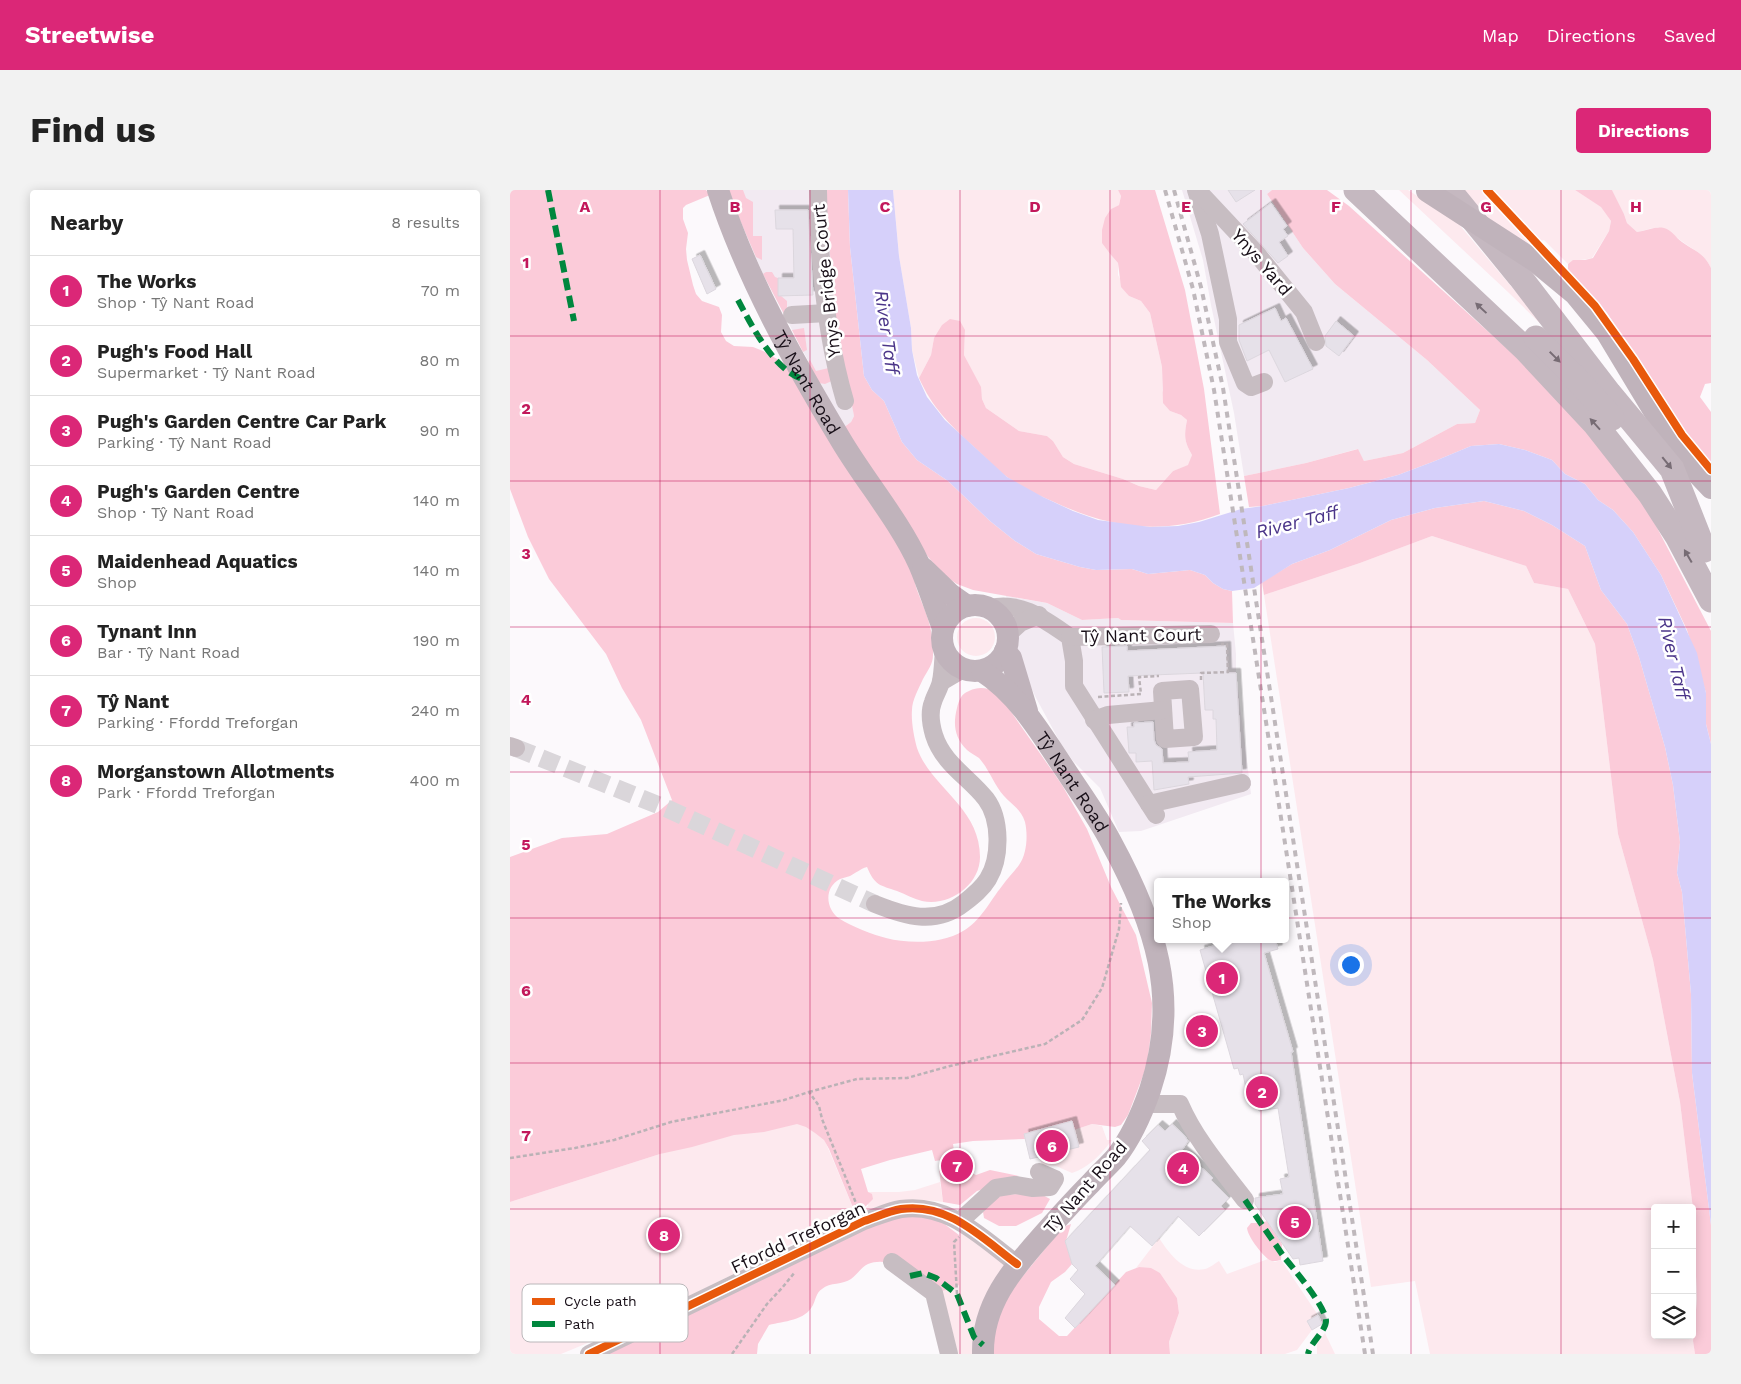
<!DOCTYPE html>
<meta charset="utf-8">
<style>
:root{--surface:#fff;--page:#f2f2f2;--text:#222;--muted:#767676;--line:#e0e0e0;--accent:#db2777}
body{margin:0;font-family:"Work Sans",sans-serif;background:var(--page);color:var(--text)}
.controls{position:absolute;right:15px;bottom:15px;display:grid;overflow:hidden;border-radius:5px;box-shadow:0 2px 12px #0003}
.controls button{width:45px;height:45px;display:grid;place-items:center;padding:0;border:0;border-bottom:1px solid var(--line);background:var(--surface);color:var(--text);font:25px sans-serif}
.you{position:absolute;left:840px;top:774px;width:18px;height:18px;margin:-12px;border:4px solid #fff;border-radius:50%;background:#1a73e8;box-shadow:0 0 0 8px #1a73e833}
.badge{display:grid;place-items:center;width:32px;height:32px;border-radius:50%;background:var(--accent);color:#fff;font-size:16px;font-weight:700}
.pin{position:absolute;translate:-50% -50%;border:2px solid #fff;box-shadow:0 1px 5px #0006}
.popup{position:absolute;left:644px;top:688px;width:135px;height:65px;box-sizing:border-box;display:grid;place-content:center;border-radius:5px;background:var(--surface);filter:drop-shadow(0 1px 4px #0005);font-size:16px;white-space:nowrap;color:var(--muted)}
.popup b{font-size:19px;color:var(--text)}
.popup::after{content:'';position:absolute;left:50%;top:100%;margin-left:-10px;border:10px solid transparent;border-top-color:var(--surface)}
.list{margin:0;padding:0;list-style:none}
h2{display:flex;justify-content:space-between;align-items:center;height:65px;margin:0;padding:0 20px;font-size:21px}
h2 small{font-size:16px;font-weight:400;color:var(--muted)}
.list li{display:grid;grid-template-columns:32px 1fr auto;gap:15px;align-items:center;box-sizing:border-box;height:70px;padding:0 20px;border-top:1px solid var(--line)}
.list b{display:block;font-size:19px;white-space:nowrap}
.list p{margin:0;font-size:16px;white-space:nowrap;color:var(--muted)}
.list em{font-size:16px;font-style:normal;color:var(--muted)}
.icon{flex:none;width:28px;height:28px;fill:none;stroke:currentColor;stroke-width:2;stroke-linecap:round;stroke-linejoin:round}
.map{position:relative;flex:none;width:1201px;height:1164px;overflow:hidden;border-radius:5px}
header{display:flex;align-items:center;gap:30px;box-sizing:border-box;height:70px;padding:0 25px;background:var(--accent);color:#fff}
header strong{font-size:24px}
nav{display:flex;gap:28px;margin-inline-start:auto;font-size:18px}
.intro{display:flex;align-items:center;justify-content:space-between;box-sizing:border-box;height:120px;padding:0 30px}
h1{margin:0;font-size:35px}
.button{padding:12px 22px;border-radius:5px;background:var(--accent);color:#fff;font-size:18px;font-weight:700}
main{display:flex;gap:30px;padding:0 30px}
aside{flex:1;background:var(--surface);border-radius:5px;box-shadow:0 2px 12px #0003}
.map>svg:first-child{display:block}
.built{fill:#f2eaf2}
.green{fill:#fde9ee;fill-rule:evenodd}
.forest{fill:#fbcbd9}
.water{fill:#d6d0fa}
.building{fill:#e6e1e9;stroke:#dcd7de;filter:url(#shadow)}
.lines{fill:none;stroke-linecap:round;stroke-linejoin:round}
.minor-tunnel{stroke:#dad6da;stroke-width:18;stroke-dasharray:18 9;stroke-linecap:butt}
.path{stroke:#bab2b6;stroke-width:2.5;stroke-dasharray:4 2.5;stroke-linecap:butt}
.minor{stroke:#c7bdc2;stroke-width:18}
.major{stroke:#c0b3bb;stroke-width:22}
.highway{stroke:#c5b8c0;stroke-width:25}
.rail{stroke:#bfb8bc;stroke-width:4;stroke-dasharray:6 6;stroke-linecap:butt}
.major-bridge{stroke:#c0b3bb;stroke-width:22}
.quiet{stroke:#00873e;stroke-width:6;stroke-dasharray:12 6;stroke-linecap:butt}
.cycleway-casing{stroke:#fff;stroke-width:11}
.cycleway{stroke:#e8590c;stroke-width:8}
.oneway{fill:#776c74}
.grid{fill:none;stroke:#c2185b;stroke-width:1;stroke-opacity:0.55}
.labels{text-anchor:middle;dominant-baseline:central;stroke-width:5;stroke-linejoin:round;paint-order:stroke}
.street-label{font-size:18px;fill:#180f18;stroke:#fff}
.water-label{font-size:19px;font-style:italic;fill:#4b3589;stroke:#fff}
.key{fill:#fff;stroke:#bab7ba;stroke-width:1}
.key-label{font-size:14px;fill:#180f18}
.grid-label{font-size:16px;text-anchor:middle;font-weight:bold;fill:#c2185b;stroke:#fff;stroke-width:5;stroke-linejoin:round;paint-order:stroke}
</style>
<header>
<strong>Streetwise</strong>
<nav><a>Map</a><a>Directions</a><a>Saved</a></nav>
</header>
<div class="intro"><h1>Find us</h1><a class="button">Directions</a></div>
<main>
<aside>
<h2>Nearby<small>8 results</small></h2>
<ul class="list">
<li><span class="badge">1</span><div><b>The Works</b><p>Shop · Tŷ Nant Road</p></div><em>70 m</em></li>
<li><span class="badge">2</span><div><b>Pugh's Food Hall</b><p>Supermarket · Tŷ Nant Road</p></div><em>80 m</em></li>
<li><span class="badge">3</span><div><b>Pugh's Garden Centre Car Park</b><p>Parking · Tŷ Nant Road</p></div><em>90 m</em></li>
<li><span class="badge">4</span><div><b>Pugh's Garden Centre</b><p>Shop · Tŷ Nant Road</p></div><em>140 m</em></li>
<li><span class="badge">5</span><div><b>Maidenhead Aquatics</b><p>Shop</p></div><em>140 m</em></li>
<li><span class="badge">6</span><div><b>Tynant Inn</b><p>Bar · Tŷ Nant Road</p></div><em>190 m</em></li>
<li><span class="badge">7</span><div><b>Tŷ Nant</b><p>Parking · Ffordd Treforgan</p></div><em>240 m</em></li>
<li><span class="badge">8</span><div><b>Morganstown Allotments</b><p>Park · Ffordd Treforgan</p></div><em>400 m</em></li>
</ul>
</aside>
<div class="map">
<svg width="1201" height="1164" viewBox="0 0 1201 1164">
<defs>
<filter id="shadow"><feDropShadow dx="4.5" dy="-4.5" stdDeviation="0" flood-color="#0004"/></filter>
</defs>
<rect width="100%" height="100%" fill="#fcf9fc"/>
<!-- built -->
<g class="built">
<path d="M217,0H315L344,226L341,232L333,238L253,84Z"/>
<path d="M672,0H762L757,4L793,58L825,94L917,170L970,220L965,233L947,234L893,263L854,271L847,259L796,273L734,286L724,223L701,115L693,70Z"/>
<path d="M496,406L537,413L572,430L608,428L611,430L723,433L726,464V483L741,604L631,641L609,642L590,598L563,571L551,554L525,506L507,466L504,434Z"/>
</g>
<!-- green -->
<g class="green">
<path d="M383,0H608L611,6L609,15L601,19V65L608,73V85L619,106L631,111L640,123L652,177V200L660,221L671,225L677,230C674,246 674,251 682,265L679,275L663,281L646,300L629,296L613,289L564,274L553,267L543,251L537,246L509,241L476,218L472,209L470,197L454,165L455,140L424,148L421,165L409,188L402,160L401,138L389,66Z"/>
<path d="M889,0H898L947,32L1042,145L999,103Z"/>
<path d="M952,0H1065L1092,17L1101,31L1099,41L1082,68C1074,71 1065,68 1058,74L1034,50L1017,55L968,21Z"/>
<path d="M1102,0H1201V78C1193,62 1186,62 1173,52C1164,46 1160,40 1150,38C1143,37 1134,41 1127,42L1117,33L1114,24Z"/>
<path d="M922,346L1016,376L1024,393L1058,399L1085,454L1108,644L1143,770L1170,912L1183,1019L1187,1109L1183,1151L1185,1164H920L905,1091L861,1097L754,405L850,373ZM1145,1018H1182V1145H1145Z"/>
<circle cx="466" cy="447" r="19"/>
<path d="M299,913L344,1020L250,1071L114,1138L51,1164H0V1012L150,964Z"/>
<path d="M582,934L592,936L597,950H602C591,964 580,977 562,983L546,976L532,975L529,967L568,957L564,940Z"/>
<path d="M430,992L433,1012C403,1008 377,1013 350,1022L358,1016V1002H389L405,1000Z"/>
<path d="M451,1032L507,1074L473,1164H448L432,1101L445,1098C453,1076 448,1055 451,1032Z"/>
<path d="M649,1048C659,1063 674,1084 695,1079C700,1078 705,1073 709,1071L717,1084L758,1069L765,1072L771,1070L808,1125L797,1131L802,1140L787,1160L775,1164H660L659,1152L669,1123L667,1108L650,1083L629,1077L626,1078Z"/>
<path d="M815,1143L825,1164H807V1154Z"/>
</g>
<!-- forest -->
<g class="forest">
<path d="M0,0H196L200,5L176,15L173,18V29L178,43L176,59L177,70L183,95L186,104L192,111L209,117L212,125L211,142L216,151L224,156L243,157L253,161L276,174L333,238L341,232L344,226L341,210L327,153L315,0H338L340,57L354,186L362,200L374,211L392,252L407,270L438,291L480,331L505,351L526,364L570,377L586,380L622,379L638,384L680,380L695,385L703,393L713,399L722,401L723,433L611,430L608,428L572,430L537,413L463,400L447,394L435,386L419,368L403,347C404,361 402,377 405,392C406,399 410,407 412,413C419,430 424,446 423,465C423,474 418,480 413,489C409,498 402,510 402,520C401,531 404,547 407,558C421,598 470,617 470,667C470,695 439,717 412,711C404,709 395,704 387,701C370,695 365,696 357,677C350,679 346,683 340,686C337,687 333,688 330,689C313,698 316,720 330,729C341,736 363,745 376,748C399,754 432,754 453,741C470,732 480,711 492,696C497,689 504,682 509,675C517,664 518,645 515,632C511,619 502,615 494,606C484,595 479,579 469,568C465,565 460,563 457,560C444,547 443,534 447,518C449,510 451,504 459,501C470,496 477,498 488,503L552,595L577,639L601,697L626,745L642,813L641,843L637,875L618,925L611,935L605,937L582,934L564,940L562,931L514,944L515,949L463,951L443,954L445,968L425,971L422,960L380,970L351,979L358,1002L362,1004L363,1009L350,1022L344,1020L319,959L314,950L305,943L296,937L287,934L254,942L224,945L182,957L150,964L0,1012V667L52,648L97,644L148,622L162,610L131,530L112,498L96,464L39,389L18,347L0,299Z"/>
<path d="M217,0H233L236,8L243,12V46H252V70L246,67Z"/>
<path d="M608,0H645L675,100L694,199L710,324C651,346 600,338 544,312C528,305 511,297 497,287C485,278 474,266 463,256C439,234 422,217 409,188L421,165L424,148L432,135L440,129L450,131L455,140L454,165L471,197L472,209L476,218L509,241L537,246L543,251L553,267L564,274L613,289L629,296L646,300L663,281L678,275L682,265C674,251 674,246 677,230L671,225L660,221L653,213L652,177L640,123L631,111L619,106L611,97L608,73L601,65L592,53V40L595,28L601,19L609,15L611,6Z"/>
<path d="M762,0H817L839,16L1023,182L1071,233L1132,309L1201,441V554L1196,534V503L1177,440L1151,385L1123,342L1103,320L1088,310L1075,294L1055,284L1042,270L1015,260L989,254L961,256L925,271L888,285L839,298L753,316L739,317L734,286L796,273L848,259L854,271L893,263L947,234L965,233L970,220L917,170L825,94L793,58L757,4Z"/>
<path d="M1065,0H1102L1114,24L1117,33L1127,42C1135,41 1146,36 1154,38C1162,40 1166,48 1172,52C1186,62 1193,62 1201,78V193L1195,194L1190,207L1201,222V273L1182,252L1097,123L1058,80V74L1063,70H1075L1083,68L1099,41L1101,31L1091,17Z"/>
<path d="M256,82H262L265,87L268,88V106H271L277,111V125L275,126L253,84Z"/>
<path d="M294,138L297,160L293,162L282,140Z"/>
<path d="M300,170L306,181L323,177L324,190L315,194L309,193L298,172Z"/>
<path d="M974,311L1014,321L1042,335L1075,356L1091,400L1117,434L1129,467L1155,557L1163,595L1170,652L1167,683L1172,702L1181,804L1182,883L1201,1035V1164H1185L1183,1151L1187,1109L1183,1019L1170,912L1143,770L1108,644L1085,454L1058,399L1024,393L1016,376L922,346L850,373L754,405L752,392L782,374L820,360L881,330L925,318Z"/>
<path d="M448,976L466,985L480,980L509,986L502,990L467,1001L450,1015L433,1012L429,979Z"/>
<path d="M529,1003L540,1009L532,1023L506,1036H489L474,1028L473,1022L489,1005Z"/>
<path d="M390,1019L429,1030L449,1045V1095L445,1098L432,1101C412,1089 382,1064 358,1074C351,1077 347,1085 341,1089C333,1095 320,1092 312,1099C306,1103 306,1109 303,1115C295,1131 274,1131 259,1135L248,1154L247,1164H79Z"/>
<path d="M757,1031L772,1054L771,1070C766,1071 762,1072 758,1069C751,1063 738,1047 737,1038L741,1033H751Z"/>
<path d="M561,1034L556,1051L562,1074L555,1082L541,1092L529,1117V1129L549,1146H557L616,1082L629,1077L641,1078L650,1083L667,1108L669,1123L659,1152L660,1164H479V1151L499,1103L553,1037Z"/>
</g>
<!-- water -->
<path class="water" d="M338,0H383L389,66L401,138L402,160L407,185L417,207L435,230L497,287L533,307L563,321L588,330L640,337L668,336L689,332L731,319L753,316L839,298L888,285L925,271L961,256L989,254L1015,260L1042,270L1055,284L1075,294L1088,310L1103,320L1123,342L1151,385L1187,463L1196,503V534L1201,554V1035L1182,883L1181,804L1172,702L1167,683L1170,652L1163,595L1155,557L1129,467L1117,434L1091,400L1075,356L1042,335L1014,321L974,311L925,318L881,330L820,360L782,374L744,398L722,401L713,399L703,393L695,385L680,380L638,384L622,379L586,380L570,377L526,364L505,351L480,331L438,291L407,270L392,252L374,211L362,200L354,186L340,57Z"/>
<!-- building -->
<g class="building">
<path d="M718,0H745L726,12Z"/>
<path d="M761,13L777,36L773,39L778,46L769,52L778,66L768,73L733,34Z"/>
<path d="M265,20H298L303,105L268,106V88H284L283,39H266Z"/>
<path d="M190,65L206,99L197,104L182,69Z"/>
<path d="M765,118L771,131L776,128L803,179L775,192L759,160L737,171L729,150V135Z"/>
<path d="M826,131L844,146L829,166L816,156L815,146Z"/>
<path d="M617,456V461L716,456L717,483H726L732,583L678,587L679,594L644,600L642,571L626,572V563H619L617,537H624V533L643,532L644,550L646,555L652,559L653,573L679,572L678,562L707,560L706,529H703V520H695L693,483L618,486L619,502L594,503L592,457Z"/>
<path d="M726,749H765L768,759L754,763L783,862H781L813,1071L790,1075L789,1068L783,1069L745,1014V1008L773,1004L770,989L779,987L768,918L749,921L747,912L739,913L733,884L730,885L728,878L724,879L690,760Z"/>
<path d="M562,931L569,957L520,969L514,944Z"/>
<path d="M662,934L674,945L678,951L672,960L703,988L701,990L719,1008L711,1016L715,1020L689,1046L668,1026L642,1056L620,1036L585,1076L605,1095L565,1138L555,1128L575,1104L560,1089L568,1080L562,1074L555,1051L640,960L632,951L648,935L655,941Z"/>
<path d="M808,1125L812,1134L802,1140L797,1131Z"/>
</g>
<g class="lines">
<!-- minor-tunnel -->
<path class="minor-tunnel" d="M6,558L158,619L365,714"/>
<!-- path -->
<g class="path">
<path d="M691,490V483L718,482L717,454H711"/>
<path d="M588,507L631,504L629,487L649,486"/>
<path d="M299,902L347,889L397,888L440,876L535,854L572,830L592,798L609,739L611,713"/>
<path d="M0,968L65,958L104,950L161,932L274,910L299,902L309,916L312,929L348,1018"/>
<path d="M447,1104L444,1052L449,1047"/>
<path d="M222,1164L257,1114L272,1098L285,1082"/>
</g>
<!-- minor -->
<g class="minor">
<path d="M308,0C309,71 315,143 335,211"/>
<path d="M686,0L700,44L718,129V152L735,193L741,197L754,192"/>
<path d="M689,2L747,64L794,122L806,152"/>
<path d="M282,125L317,123"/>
<path d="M480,418C512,411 535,430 560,447L564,471V496L646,625"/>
<path d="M498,444L510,433L529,425"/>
<path d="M560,447L701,444"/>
<path d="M431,492L453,479"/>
<path d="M680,499L684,547L655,549L652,501Z"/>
<path d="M584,530L598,525L653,520"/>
<path d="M0,556L6,558"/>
<path d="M639,614L732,593"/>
<path d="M365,714C395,726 425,736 454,713C463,706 472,699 478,689C491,668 491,629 476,609C459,587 433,574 424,545C421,535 419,522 423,512C425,505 430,498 431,491C433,481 433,470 434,460"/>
<path d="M635,914H670C685,949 712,980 735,1010"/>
<path d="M450,1031L486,998L505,995L523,998L540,997L545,989L529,982"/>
<path d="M382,1072L424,1103L439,1164"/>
<path d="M79,1164L354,1031C366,1027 379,1021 391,1019C438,1012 472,1048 507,1074"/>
</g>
<!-- major -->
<g class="major">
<path id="s1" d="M208,0C237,89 284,172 332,252C356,292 390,332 409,374C418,395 425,417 433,438"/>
<path d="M1025,71L1065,104L1097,143L1147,226L1185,281L1201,298"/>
<path d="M413,378L440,404L457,416"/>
<circle cx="465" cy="448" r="33"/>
<path d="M495,461L501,468L517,521"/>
<path id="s2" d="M472,481C509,505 532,545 556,581C571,604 588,627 601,652C645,733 671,808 640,900C632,923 621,948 606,967C598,976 589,984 581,993C564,1010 548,1028 532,1046C501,1081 472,1115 473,1164"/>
</g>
<!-- highway -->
<g class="highway">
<path d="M846,0L1016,160L1085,234L1140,304L1167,346L1201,410"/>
<path d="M939,0L1010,87L1099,203L1162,279L1194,360"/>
<path d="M1026,148L1062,184L1102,228"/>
</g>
<!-- rail -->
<g class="rail">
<path d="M655,0L683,99L704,200L855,1164"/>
<path d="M664,0L691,97L713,198L863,1164"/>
</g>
<!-- major-bridge -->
<path class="major-bridge" d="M917,1L1025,71"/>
<!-- quiet -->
<g class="quiet">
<path d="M38,0L64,131"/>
<path d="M228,110C242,136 265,183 296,190"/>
<path d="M735,1010C748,1029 761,1048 774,1067C784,1079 816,1117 816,1131C816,1141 800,1153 798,1164"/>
<path d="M400,1086L413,1083L426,1088L447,1104L464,1147L473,1155"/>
</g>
<!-- cycleway casing -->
<g class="cycleway-casing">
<g id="cycleway">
<path d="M977,0L1085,116L1123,169L1172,245L1201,280"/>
<path d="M79,1164L354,1031C366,1027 379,1021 391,1019C438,1012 472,1048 507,1074"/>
</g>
</g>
<!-- cycleway -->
<use href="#cycleway" class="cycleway"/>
</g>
<!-- one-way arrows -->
<defs><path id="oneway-solid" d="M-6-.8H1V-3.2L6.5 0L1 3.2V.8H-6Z" transform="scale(1.25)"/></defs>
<g class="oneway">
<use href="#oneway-solid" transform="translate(971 118) rotate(-137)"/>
<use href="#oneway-solid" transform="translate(1045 167) rotate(45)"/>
<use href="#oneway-solid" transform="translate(1085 234) rotate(-132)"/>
<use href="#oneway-solid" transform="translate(1157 273) rotate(51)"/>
<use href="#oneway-solid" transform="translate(1178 366) rotate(-120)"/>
</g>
<!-- grid -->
<path class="grid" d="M150,0V1164M300,0V1164M450,0V1164M600,0V1164M751,0V1164M901,0V1164M1051,0V1164M0,146H1201M0,291H1201M0,437H1201M0,582H1201M0,728H1201M0,873H1201M0,1019H1145M1182,1019H1201"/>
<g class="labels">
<!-- street labels -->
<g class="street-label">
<text transform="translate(752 72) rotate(49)">Ynys Yard</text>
<text transform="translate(316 91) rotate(-96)">Ynys Bridge Court</text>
<text stroke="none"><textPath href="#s1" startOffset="212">Tŷ Nant Road</textPath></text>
<text transform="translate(631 445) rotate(-1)">Tŷ Nant Court</text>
<text stroke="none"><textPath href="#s2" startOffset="144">Tŷ Nant Road</textPath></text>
<text transform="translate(575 997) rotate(-49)">Tŷ Nant Road</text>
<text transform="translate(288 1047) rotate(-25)">Ffordd Treforgan</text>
</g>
<!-- water labels -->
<g class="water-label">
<text transform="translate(377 142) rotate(82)">River Taff</text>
<text transform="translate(787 332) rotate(-14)">River Taff</text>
<text transform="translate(1164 468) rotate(77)">River Taff</text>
</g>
</g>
<!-- legend -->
<rect x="12" y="1094" width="166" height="58" rx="8" class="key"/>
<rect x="22" y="1108" width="23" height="7" fill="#e8590c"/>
<rect x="22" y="1131" width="23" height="6" fill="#00873e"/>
<g class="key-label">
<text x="54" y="1116">Cycle path</text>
<text x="54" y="1139">Path</text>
</g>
<g class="grid-label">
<text x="75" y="22">A</text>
<text x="225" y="22">B</text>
<text x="375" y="22">C</text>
<text x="525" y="22">D</text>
<text x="676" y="22">E</text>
<text x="826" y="22">F</text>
<text x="976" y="22">G</text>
<text x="1126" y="22">H</text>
<text x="16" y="78">1</text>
<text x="16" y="224">2</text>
<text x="16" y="369">3</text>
<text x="16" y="515">4</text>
<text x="16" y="660">5</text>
<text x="16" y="806">6</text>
<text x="16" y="951">7</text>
</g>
</svg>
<div class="controls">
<button>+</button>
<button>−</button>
<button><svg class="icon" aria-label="layers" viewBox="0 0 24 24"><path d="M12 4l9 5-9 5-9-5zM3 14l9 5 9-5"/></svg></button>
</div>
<div class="you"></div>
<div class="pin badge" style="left:712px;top:788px">1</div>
<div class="popup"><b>The Works</b>Shop</div>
<div class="pin badge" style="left:752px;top:902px">2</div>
<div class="pin badge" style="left:692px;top:841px">3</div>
<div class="pin badge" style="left:673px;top:978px">4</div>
<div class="pin badge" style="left:785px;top:1032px">5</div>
<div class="pin badge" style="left:542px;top:956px">6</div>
<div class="pin badge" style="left:447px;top:976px">7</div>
<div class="pin badge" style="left:154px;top:1045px">8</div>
</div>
</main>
